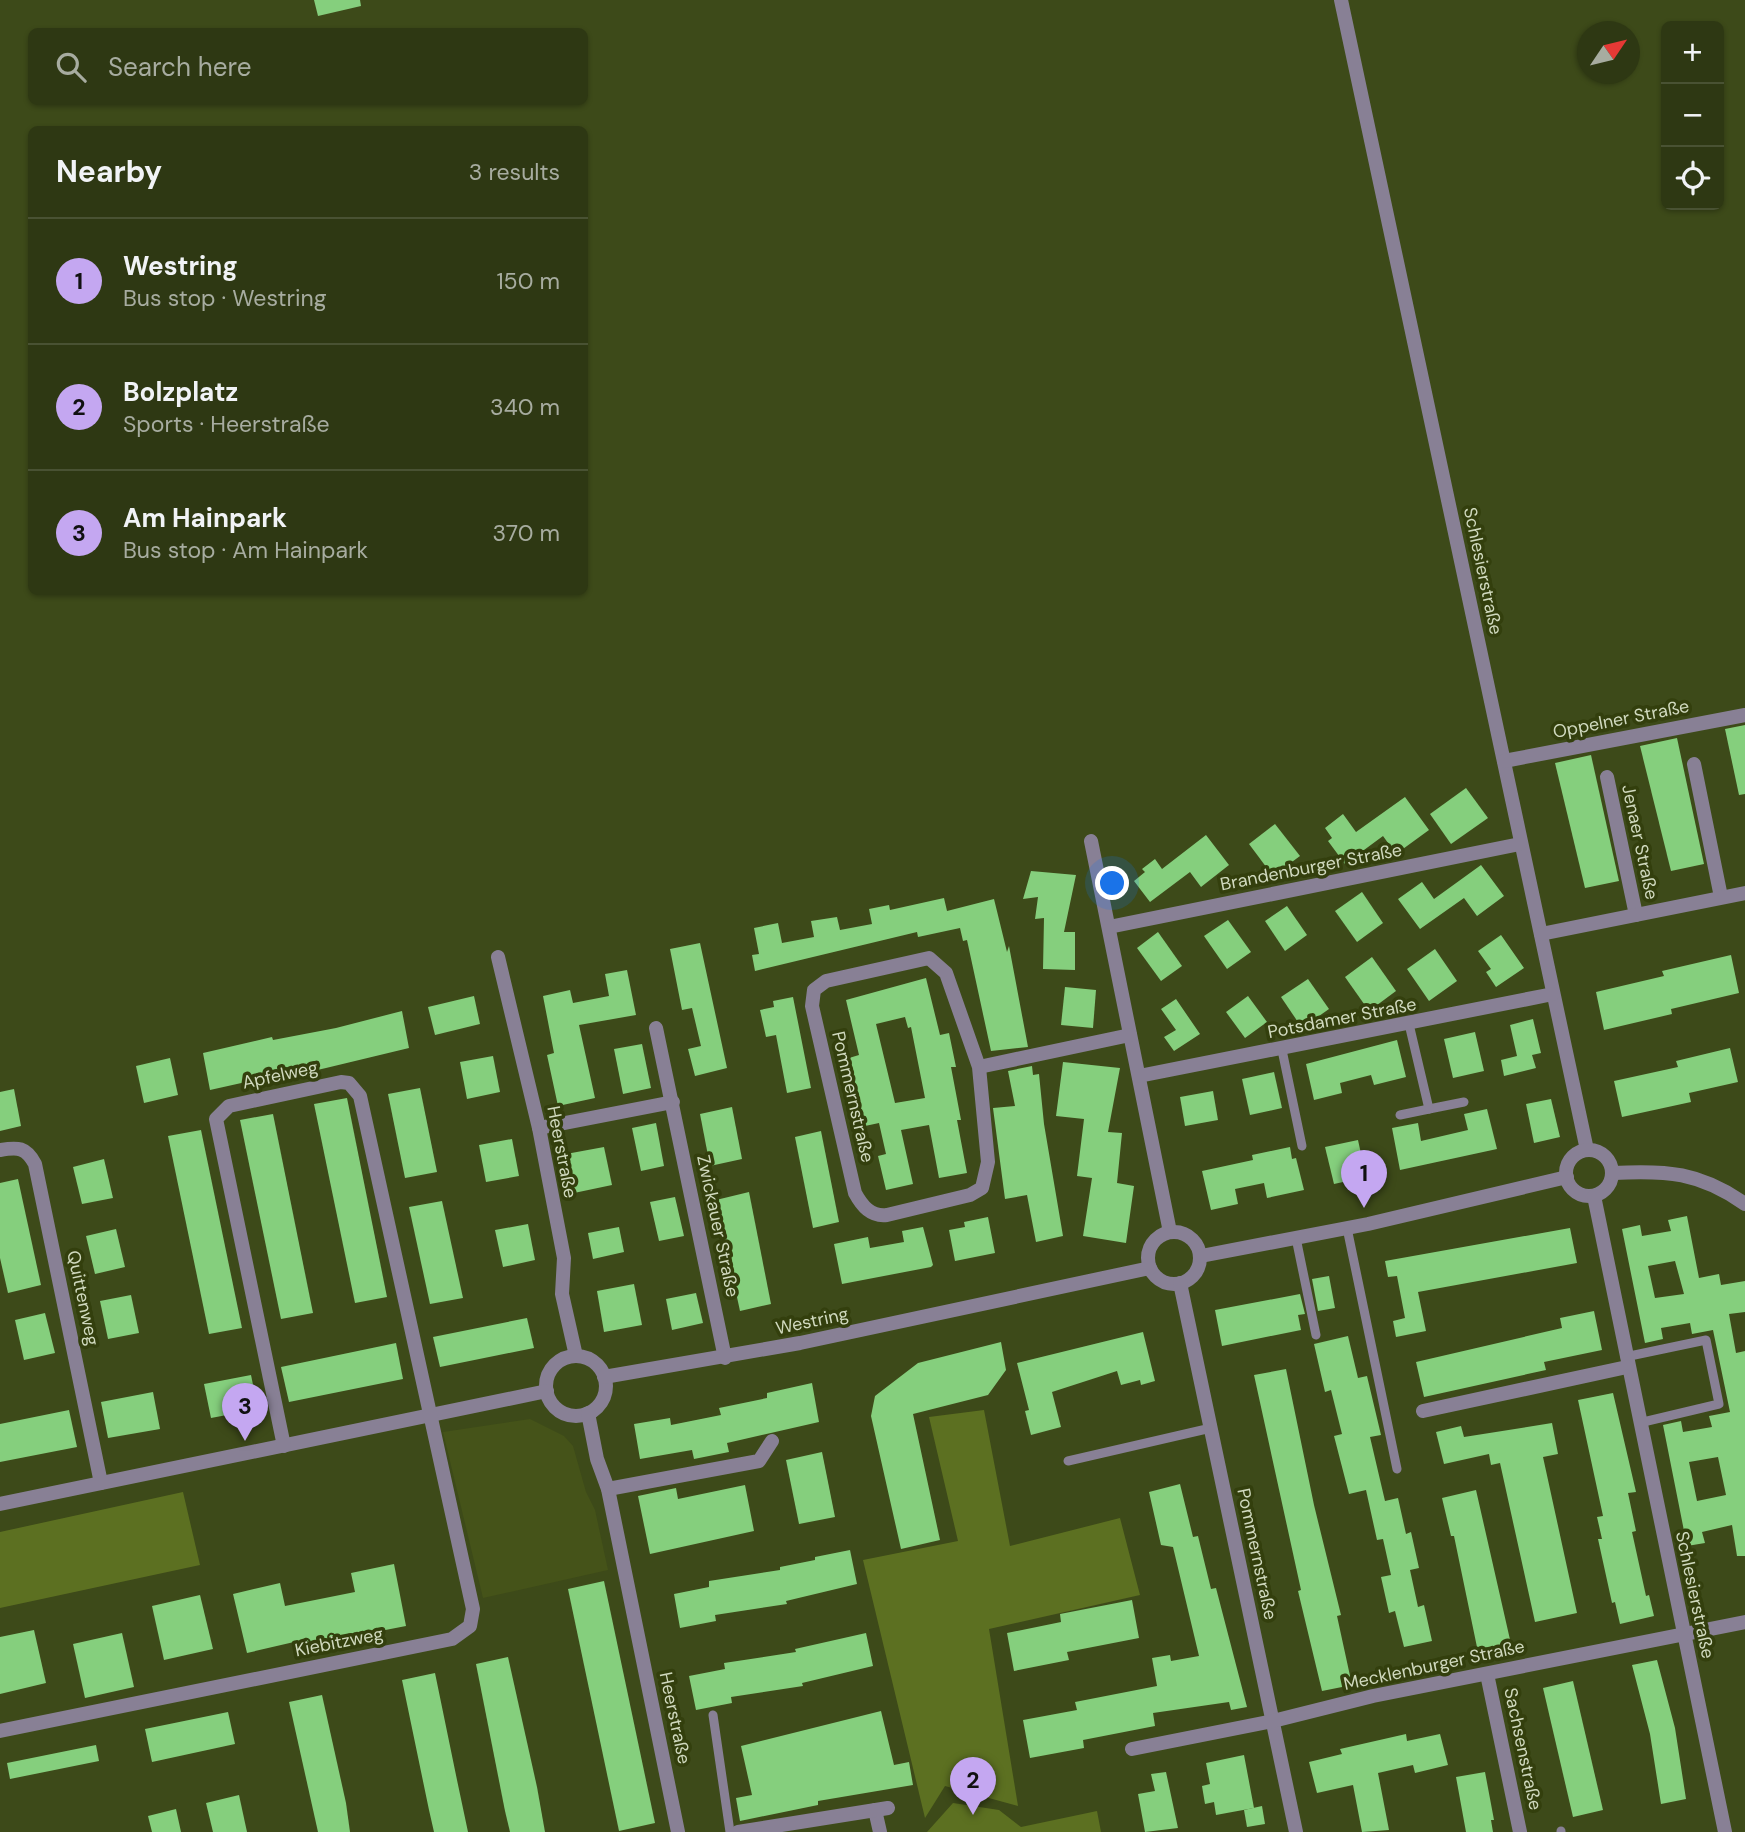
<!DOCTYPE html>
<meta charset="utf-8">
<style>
:root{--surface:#2e3813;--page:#363f1c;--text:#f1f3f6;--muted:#a7aca0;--line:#495233;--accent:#c4a7f1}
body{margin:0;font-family:"DM Sans",sans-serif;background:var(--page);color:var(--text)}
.controls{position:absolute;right:21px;top:21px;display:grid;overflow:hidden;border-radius:10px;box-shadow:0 2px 5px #0004}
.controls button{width:63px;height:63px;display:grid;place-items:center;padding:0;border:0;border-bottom:2px solid var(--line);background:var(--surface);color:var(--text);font:35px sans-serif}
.compass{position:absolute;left:1577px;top:21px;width:63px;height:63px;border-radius:50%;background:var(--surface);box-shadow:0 2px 5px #0004;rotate:55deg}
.you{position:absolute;left:1113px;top:884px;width:24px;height:24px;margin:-18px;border:5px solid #fff;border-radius:50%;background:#1a73e8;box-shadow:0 0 0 10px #1a73e833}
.badge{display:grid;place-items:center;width:46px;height:46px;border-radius:50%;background:var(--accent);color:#111;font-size:23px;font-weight:700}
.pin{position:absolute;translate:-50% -58px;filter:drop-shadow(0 2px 4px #0008)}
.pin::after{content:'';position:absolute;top:37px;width:24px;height:21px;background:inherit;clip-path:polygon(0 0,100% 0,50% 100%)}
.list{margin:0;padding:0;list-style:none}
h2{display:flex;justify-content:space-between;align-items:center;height:91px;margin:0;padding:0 28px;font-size:30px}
h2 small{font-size:23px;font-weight:400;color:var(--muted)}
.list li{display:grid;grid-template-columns:46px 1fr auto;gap:21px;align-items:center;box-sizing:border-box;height:126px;padding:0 28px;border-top:2px solid var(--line)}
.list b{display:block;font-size:26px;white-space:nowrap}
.list p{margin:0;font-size:23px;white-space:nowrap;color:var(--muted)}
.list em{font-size:23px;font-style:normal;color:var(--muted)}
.icon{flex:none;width:38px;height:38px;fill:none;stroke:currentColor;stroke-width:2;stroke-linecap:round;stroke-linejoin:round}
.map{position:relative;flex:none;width:1745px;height:1832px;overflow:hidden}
.search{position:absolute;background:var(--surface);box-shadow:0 2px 5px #0004;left:28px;top:28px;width:560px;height:77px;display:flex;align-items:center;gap:18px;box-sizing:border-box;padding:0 24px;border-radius:10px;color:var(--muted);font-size:26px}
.panel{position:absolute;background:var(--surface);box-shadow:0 2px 5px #0004;left:28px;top:126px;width:560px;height:469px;border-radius:10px}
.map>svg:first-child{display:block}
.built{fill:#455319}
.green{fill:#5c7021}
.building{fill:#85cf7d;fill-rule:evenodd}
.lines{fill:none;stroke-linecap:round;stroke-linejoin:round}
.lane{stroke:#888095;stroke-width:9}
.street{stroke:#888095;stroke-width:14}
.labels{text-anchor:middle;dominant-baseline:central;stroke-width:7;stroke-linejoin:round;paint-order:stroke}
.street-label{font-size:18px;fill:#d0d9be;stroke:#333f0d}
</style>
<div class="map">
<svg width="1745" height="1832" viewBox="0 0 1745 1832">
<rect width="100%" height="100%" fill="#3d4a19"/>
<!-- built -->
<path class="built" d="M530,1419L564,1436L573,1446L586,1492L595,1510L608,1570L483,1598L443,1432Z"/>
<!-- green -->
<g class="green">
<path d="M984,1410L1010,1546L1120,1518L1140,1595L989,1629L1018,1806L945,1786L925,1818L863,1560L958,1541L929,1417Z"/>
<path d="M183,1492L200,1565L0,1608V1532Z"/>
<path d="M953,1803L999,1810L1021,1827L1097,1811L1101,1832H927Z"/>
</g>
<!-- building -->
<g class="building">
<path d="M314,0H360L361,6L318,16Z"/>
<path d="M1745,725V794L1739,795L1725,729Z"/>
<path d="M1677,738L1704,864L1671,871L1640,746Z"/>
<path d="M1591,755L1619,881L1585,888L1555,763Z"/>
<path d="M1466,788L1488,818L1451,844L1430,814Z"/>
<path d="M1405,797L1429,830L1396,854L1383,836L1345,864L1328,841L1332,838L1325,828L1343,814L1356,832Z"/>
<path d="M1275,824L1300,856L1273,876L1249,844Z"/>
<path d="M1206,835L1229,865L1201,887L1190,872L1150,902L1134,881L1145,872L1142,869L1155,859L1162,869Z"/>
<path d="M1481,865L1504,896L1477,916L1464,898L1420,929L1398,899L1422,882L1434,899Z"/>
<path d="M1031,871L1076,875L1064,932H1075V970L1043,969L1044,918L1035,919L1038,897L1023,899Z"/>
<path d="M1362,892L1383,923L1357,942L1335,911Z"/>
<path d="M944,898L947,911L994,899L1007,952L1009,946L1028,1047L991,1051L967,940L963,941L960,928L918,937L917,932L755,971L752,955L759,954L754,928L778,923L782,943L814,937L811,921L837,917L840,930L872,924L869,909L889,905L890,910Z"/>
<path d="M1287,906L1307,935L1285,951L1265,921Z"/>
<path d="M1228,920L1251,952L1227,969L1204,936Z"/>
<path d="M1158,932L1182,966L1161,981L1137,948Z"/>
<path d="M1501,935L1524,968L1496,987L1486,972L1491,969L1478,951Z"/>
<path d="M700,943L727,1068L695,1076L688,1049L701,1046L692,1008L682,1010L670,949Z"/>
<path d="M1435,949L1457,981L1429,1001L1407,969Z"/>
<path d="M1731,955L1739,993L1671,1009L1672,1014L1604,1030L1596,992L1664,976L1662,971Z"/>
<path d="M1372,957L1396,991L1369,1011L1345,977Z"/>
<path d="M627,970L636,1015L579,1025L595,1098L558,1106L547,1055L554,1053L543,996L570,990L573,1003L609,996L605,974Z"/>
<path d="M926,978L940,1035L949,1033L956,1067H951L961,1120H957L967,1173L939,1178L929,1125L901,1130L913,1184L886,1190L878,1156L886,1154L879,1123L865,1126L849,1058L859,1055L846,1000ZM905,1017L908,1028L911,1027L925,1098L895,1103L876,1024Z"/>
<path d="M1308,979L1329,1009L1302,1028L1281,997Z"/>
<path d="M1065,987L1096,990L1093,1028L1061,1025Z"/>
<path d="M474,996L480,1024L435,1035L428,1007Z"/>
<path d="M1248,996L1267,1022L1245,1038L1226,1012Z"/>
<path d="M793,997L811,1088L787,1093L776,1035L766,1037L760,1010L774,1007L773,1001Z"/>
<path d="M1176,999L1200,1034L1174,1051L1164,1037L1176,1030L1161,1009Z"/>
<path d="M402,1011L409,1048L326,1068L300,1074L299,1070L210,1090L203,1053L272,1037L273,1040L336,1028Z"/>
<path d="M1533,1019L1541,1053L1532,1055L1536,1068L1504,1076L1501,1060L1517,1056L1510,1025Z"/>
<path d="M1475,1032L1484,1071L1453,1078L1444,1039Z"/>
<path d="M1397,1040L1406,1077L1374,1085L1371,1075L1340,1083L1342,1093L1314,1100L1306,1064Z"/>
<path d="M642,1044L651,1088L623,1094L614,1049Z"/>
<path d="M1730,1048L1738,1082L1689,1093L1691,1102L1622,1117L1614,1081L1678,1067L1676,1061Z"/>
<path d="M493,1056L500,1092L467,1099L460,1062Z"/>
<path d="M170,1058L178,1095L144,1103L136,1066Z"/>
<path d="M1063,1062L1120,1068L1108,1132L1122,1133L1117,1183L1134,1186L1126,1243L1083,1236L1092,1178L1077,1176L1084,1119L1056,1116Z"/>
<path d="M1032,1066L1033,1075L1039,1074L1044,1124L1063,1236L1036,1242L1027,1195L1005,1199L993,1108L1015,1106L1008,1071Z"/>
<path d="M1274,1072L1282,1108L1250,1115L1242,1079Z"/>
<path d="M420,1088L437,1172L405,1178L388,1094Z"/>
<path d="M14,1089L21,1126L0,1131V1092Z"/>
<path d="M1213,1091L1218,1120L1185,1126L1180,1097Z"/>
<path d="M347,1098L387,1297L355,1303L314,1104Z"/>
<path d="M1551,1099L1560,1137L1534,1143L1526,1104Z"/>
<path d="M732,1107L742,1159L710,1166L700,1114Z"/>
<path d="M1487,1109L1497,1149L1400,1170L1392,1128L1418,1123L1421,1141L1468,1130L1464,1114Z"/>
<path d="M273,1114L313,1313L281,1319L240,1120Z"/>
<path d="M656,1123L664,1166L641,1171L632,1128Z"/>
<path d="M201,1130L242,1328L209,1334L168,1136Z"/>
<path d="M821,1131L839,1222L813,1228L795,1137Z"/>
<path d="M512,1139L519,1176L486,1182L479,1145Z"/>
<path d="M1358,1140L1366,1177L1334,1184L1325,1147Z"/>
<path d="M604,1147L612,1185L574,1193L566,1154Z"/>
<path d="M1290,1147L1292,1159L1296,1158L1304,1190L1267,1198L1264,1183L1235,1189L1238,1204L1211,1210L1202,1171L1253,1160L1252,1155Z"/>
<path d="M104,1159L113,1198L82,1204L73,1167Z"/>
<path d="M18,1179L41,1285L8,1293L0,1258V1183Z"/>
<path d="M749,1192L771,1304L740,1311L716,1200Z"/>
<path d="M675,1197L684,1236L659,1241L650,1202Z"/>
<path d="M442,1201L463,1298L430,1304L409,1207Z"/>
<path d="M1687,1216L1699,1278L1719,1274L1721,1285L1745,1281V1312L1729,1314L1736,1353L1745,1351V1556H1737L1732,1525L1702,1532L1705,1543L1687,1546L1663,1425L1681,1421L1683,1432L1712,1427L1709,1416L1730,1412L1713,1330L1692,1334L1690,1323L1661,1328L1663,1339L1645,1343L1622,1229L1640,1225L1642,1236L1671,1231L1668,1220ZM1675,1261L1684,1294L1655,1298L1648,1266ZM1718,1457L1726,1495L1697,1501L1689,1462Z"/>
<path d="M988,1217L995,1253L955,1261L949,1230L965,1227L964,1222Z"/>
<path d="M528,1224L535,1260L503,1267L495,1230Z"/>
<path d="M619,1227L624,1252L593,1259L588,1233Z"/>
<path d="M923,1227L933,1265L931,1267L842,1284L834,1244L868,1237L870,1248L904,1242L902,1231Z"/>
<path d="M1570,1228L1577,1263L1418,1292L1426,1331L1396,1337L1393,1321L1405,1318L1397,1276L1388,1277L1385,1261Z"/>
<path d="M116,1229L125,1267L95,1274L86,1236Z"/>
<path d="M1329,1276L1335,1308L1318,1311L1312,1279Z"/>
<path d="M634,1284L642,1325L604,1332L597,1291Z"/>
<path d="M696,1293L703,1323L672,1330L666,1299Z"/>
<path d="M1300,1294L1305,1314L1298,1315L1301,1330L1222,1346L1215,1310Z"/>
<path d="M131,1295L139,1333L108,1339L100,1301Z"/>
<path d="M1594,1311L1602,1350L1544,1362L1546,1370L1424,1397L1416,1362L1562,1328L1560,1318Z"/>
<path d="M45,1313L55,1353L24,1360L15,1320Z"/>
<path d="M527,1318L534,1348L440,1367L433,1337Z"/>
<path d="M1143,1332L1155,1381L1141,1385L1140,1380L1121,1385L1117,1371L1052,1392L1061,1427L1031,1435L1025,1411L1029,1410L1017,1363Z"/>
<path d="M1348,1336L1358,1378L1367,1376L1381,1435L1370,1437L1385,1501L1398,1498L1406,1534L1411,1532L1419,1568L1410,1570L1418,1607L1424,1605L1432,1641L1404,1647L1395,1611L1389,1613L1381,1577L1391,1575L1383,1539L1377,1540L1366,1490L1349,1494L1334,1436L1342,1434L1331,1390L1325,1392L1314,1344Z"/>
<path d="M1001,1342L1006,1370L988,1395L913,1414L940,1540L901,1549L871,1416L875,1396L918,1363Z"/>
<path d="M396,1343L403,1379L289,1402L281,1367Z"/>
<path d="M1286,1369L1314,1505L1341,1615L1337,1616L1352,1685L1322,1691L1298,1591L1301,1590L1254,1375Z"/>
<path d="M251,1375L258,1409L211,1418L204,1384Z"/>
<path d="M812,1383L819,1422L727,1443L729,1452L694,1459L692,1450L640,1459L634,1424L670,1418L671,1425L721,1415L719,1408L767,1398V1393Z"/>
<path d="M153,1392L160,1429L108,1438L101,1402Z"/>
<path d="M1613,1393L1636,1492L1628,1493L1636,1531L1632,1532L1646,1596L1649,1595L1654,1616L1620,1624L1615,1602L1612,1603L1598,1539H1602L1597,1517L1603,1516L1578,1400Z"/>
<path d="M69,1410L77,1447L0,1462V1424Z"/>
<path d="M1552,1423L1558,1454L1543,1457L1577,1613L1535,1622L1500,1463L1491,1465L1489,1454L1444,1464L1436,1432L1461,1426L1464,1437Z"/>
<path d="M822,1452L835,1517L799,1524L786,1460Z"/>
<path d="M1180,1484L1193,1537L1198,1536L1211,1589L1216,1588L1247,1707L1231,1710L1229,1702L1153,1713L1155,1726L1083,1740L1084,1748L1030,1758L1023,1720L1077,1710L1075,1702L1157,1686L1152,1658L1170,1655L1171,1661L1199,1656L1173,1547L1161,1545L1149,1492Z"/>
<path d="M745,1485L754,1531L650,1554L638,1496L676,1488L678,1499Z"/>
<path d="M1476,1490L1511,1644L1478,1652L1454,1536H1451L1442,1498Z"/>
<path d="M850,1550L857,1584L786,1601L787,1604L715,1615L716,1621L680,1628L674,1594L709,1587V1581L780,1570V1567L815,1560V1557Z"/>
<path d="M394,1564L406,1626L308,1645L307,1639L247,1653L233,1594L280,1583L285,1606L355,1592L351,1573Z"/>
<path d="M604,1581L655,1823L619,1831L568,1589Z"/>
<path d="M200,1595L213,1649L164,1660L152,1606Z"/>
<path d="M1132,1600L1139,1638L1067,1652L1069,1660L1014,1671L1007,1633L1061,1622L1060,1614Z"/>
<path d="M34,1630L46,1683L0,1694V1637Z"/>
<path d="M122,1633L134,1687L85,1698L73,1644Z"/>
<path d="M866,1633L873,1666L802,1683L803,1686L731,1697L732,1703L696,1710L689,1676L725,1669L724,1663L796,1652L795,1649Z"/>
<path d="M508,1657L537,1787L545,1832H510L505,1811L476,1664Z"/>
<path d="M1657,1660L1675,1728L1686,1799L1661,1804L1650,1734L1632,1665Z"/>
<path d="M435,1673L457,1780L468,1832H434L429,1810L402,1680Z"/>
<path d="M1573,1681L1603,1810L1573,1817L1543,1688Z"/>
<path d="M322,1695L346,1803L350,1832H318L289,1702Z"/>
<path d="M881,1711L894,1765L909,1762L913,1785L818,1801V1805L740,1821L736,1798L752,1795L741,1746Z"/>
<path d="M228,1712L235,1744L152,1762L145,1729Z"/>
<path d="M1406,1734L1407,1741L1440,1734L1448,1765L1415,1773L1413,1765L1378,1773L1389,1830L1362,1832L1353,1785L1317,1793L1309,1762L1342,1754L1340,1749Z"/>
<path d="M96,1745L99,1761L10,1779L7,1763Z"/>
<path d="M1244,1755L1254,1808L1216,1815L1214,1802L1205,1804L1202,1786L1210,1784L1206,1763Z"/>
<path d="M1166,1772L1178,1828L1145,1832L1138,1794L1155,1791L1151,1774Z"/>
<path d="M1485,1772L1494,1820H1491L1493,1832H1466L1456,1777Z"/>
<path d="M239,1795L247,1832H213L206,1803Z"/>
<path d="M1262,1806L1265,1824L1247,1827L1244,1810Z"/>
<path d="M176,1809L181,1832H152L148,1816Z"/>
</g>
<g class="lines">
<!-- lane -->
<g class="lane">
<path d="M1282,1050L1302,1146"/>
<path d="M1429,1109L1464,1102"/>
<path d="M1400,1115L1429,1109L1409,1024"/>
<path d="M1347,1228L1397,1469"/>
<path d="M1296,1238L1316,1335"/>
<path d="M1625,1357L1706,1340L1719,1404L1639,1423"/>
<path d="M1068,1461L1211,1428"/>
<path d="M713,1715L730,1832"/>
<path d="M1561,1831V1832"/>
</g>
<!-- street -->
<g class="street">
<path d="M1341,0L1587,1150"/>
<path d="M1504,761L1745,715"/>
<path d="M1694,764L1721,897"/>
<path d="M1607,777L1636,915"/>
<path d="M1091,841L1170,1232"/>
<path d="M1109,927L1520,844"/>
<path d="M1541,934L1745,893"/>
<path d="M498,957L539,1128L564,1258L562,1294L576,1356"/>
<path d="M656,1028L725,1358"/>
<path d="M979,1067L988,1162L982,1188L970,1195L887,1215C871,1217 862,1206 855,1193L812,1006L814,990L826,981L929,958L946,973L979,1067L1130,1035"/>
<path d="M1139,1076L1553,994"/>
<path d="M539,1128L673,1102"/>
<circle cx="1589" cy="1173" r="23"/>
<path d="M0,1150C18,1147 26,1147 35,1164L101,1483"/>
<path d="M1613,1173C1666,1170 1700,1172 1745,1204"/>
<path d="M1594,1196L1725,1832"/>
<circle cx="1174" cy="1258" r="26"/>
<path d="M1201,1256L1368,1224L1567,1177"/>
<path d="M1180,1283L1296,1832"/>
<circle cx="576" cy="1386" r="30"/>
<path d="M604,1377L800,1343L1150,1268"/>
<path d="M1423,1411L1627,1367"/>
<path d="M588,1413L597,1459L608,1489L678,1832"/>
<path d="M608,1489L759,1461L772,1441"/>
<path d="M0,1504L547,1391"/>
<path d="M1487,1674L1520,1832"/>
<path d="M0,1731L452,1639L470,1626L473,1609L360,1096L349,1083L341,1082L229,1106L216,1119L284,1446"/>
<path d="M1132,1749L1273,1721L1373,1696L1745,1622"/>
<path d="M875,1810L880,1832"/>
<path d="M738,1832L888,1808"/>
</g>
</g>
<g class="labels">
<!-- street labels -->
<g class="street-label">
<text transform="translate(1483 571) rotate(78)">Schlesierstraße</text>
<text transform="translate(1621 719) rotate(-11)">Oppelner Straße</text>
<text transform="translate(1640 842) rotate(78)">Jenaer Straße</text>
<text transform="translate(1311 867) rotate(-11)">Brandenburger Straße</text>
<text transform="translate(1342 1018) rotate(-11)">Potsdamer Straße</text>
<text transform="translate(280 1075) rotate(-12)">Apfelweg</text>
<text transform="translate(853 1097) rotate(77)">Pommernstraße</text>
<text transform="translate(562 1152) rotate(79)">Heerstraße</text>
<text transform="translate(718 1226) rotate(78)">Zwickauer Straße</text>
<text transform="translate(83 1298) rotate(78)">Quittenweg</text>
<text transform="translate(812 1321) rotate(-12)">Westring</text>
<text transform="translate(1257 1554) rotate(78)">Pommernstraße</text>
<text transform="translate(1695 1595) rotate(78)">Schlesierstraße</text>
<text transform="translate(339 1642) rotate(-11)">Kiebitzweg</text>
<text transform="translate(1434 1665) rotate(-12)">Mecklenburger Straße</text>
<text transform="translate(675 1718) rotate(78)">Heerstraße</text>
<text transform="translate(1523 1749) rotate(78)">Sachsenstraße</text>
</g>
</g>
</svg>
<div class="controls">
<button>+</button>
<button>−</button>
<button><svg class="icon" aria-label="locate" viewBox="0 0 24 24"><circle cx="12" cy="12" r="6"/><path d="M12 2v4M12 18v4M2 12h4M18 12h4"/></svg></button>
</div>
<svg class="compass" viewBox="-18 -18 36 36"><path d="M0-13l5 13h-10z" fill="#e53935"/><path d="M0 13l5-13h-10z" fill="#a7aca0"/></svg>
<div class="you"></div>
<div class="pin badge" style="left:1364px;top:1208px">1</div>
<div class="pin badge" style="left:973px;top:1815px">2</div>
<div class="pin badge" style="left:245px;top:1441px">3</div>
<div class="search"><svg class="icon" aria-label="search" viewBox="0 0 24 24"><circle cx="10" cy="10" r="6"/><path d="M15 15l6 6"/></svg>Search here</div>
<section class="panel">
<h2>Nearby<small>3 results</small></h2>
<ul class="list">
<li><span class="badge">1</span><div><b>Westring</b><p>Bus stop · Westring</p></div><em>150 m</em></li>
<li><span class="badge">2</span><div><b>Bolzplatz</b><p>Sports · Heerstraße</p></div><em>340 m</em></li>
<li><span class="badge">3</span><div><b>Am Hainpark</b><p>Bus stop · Am Hainpark</p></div><em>370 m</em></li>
</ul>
</section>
</div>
